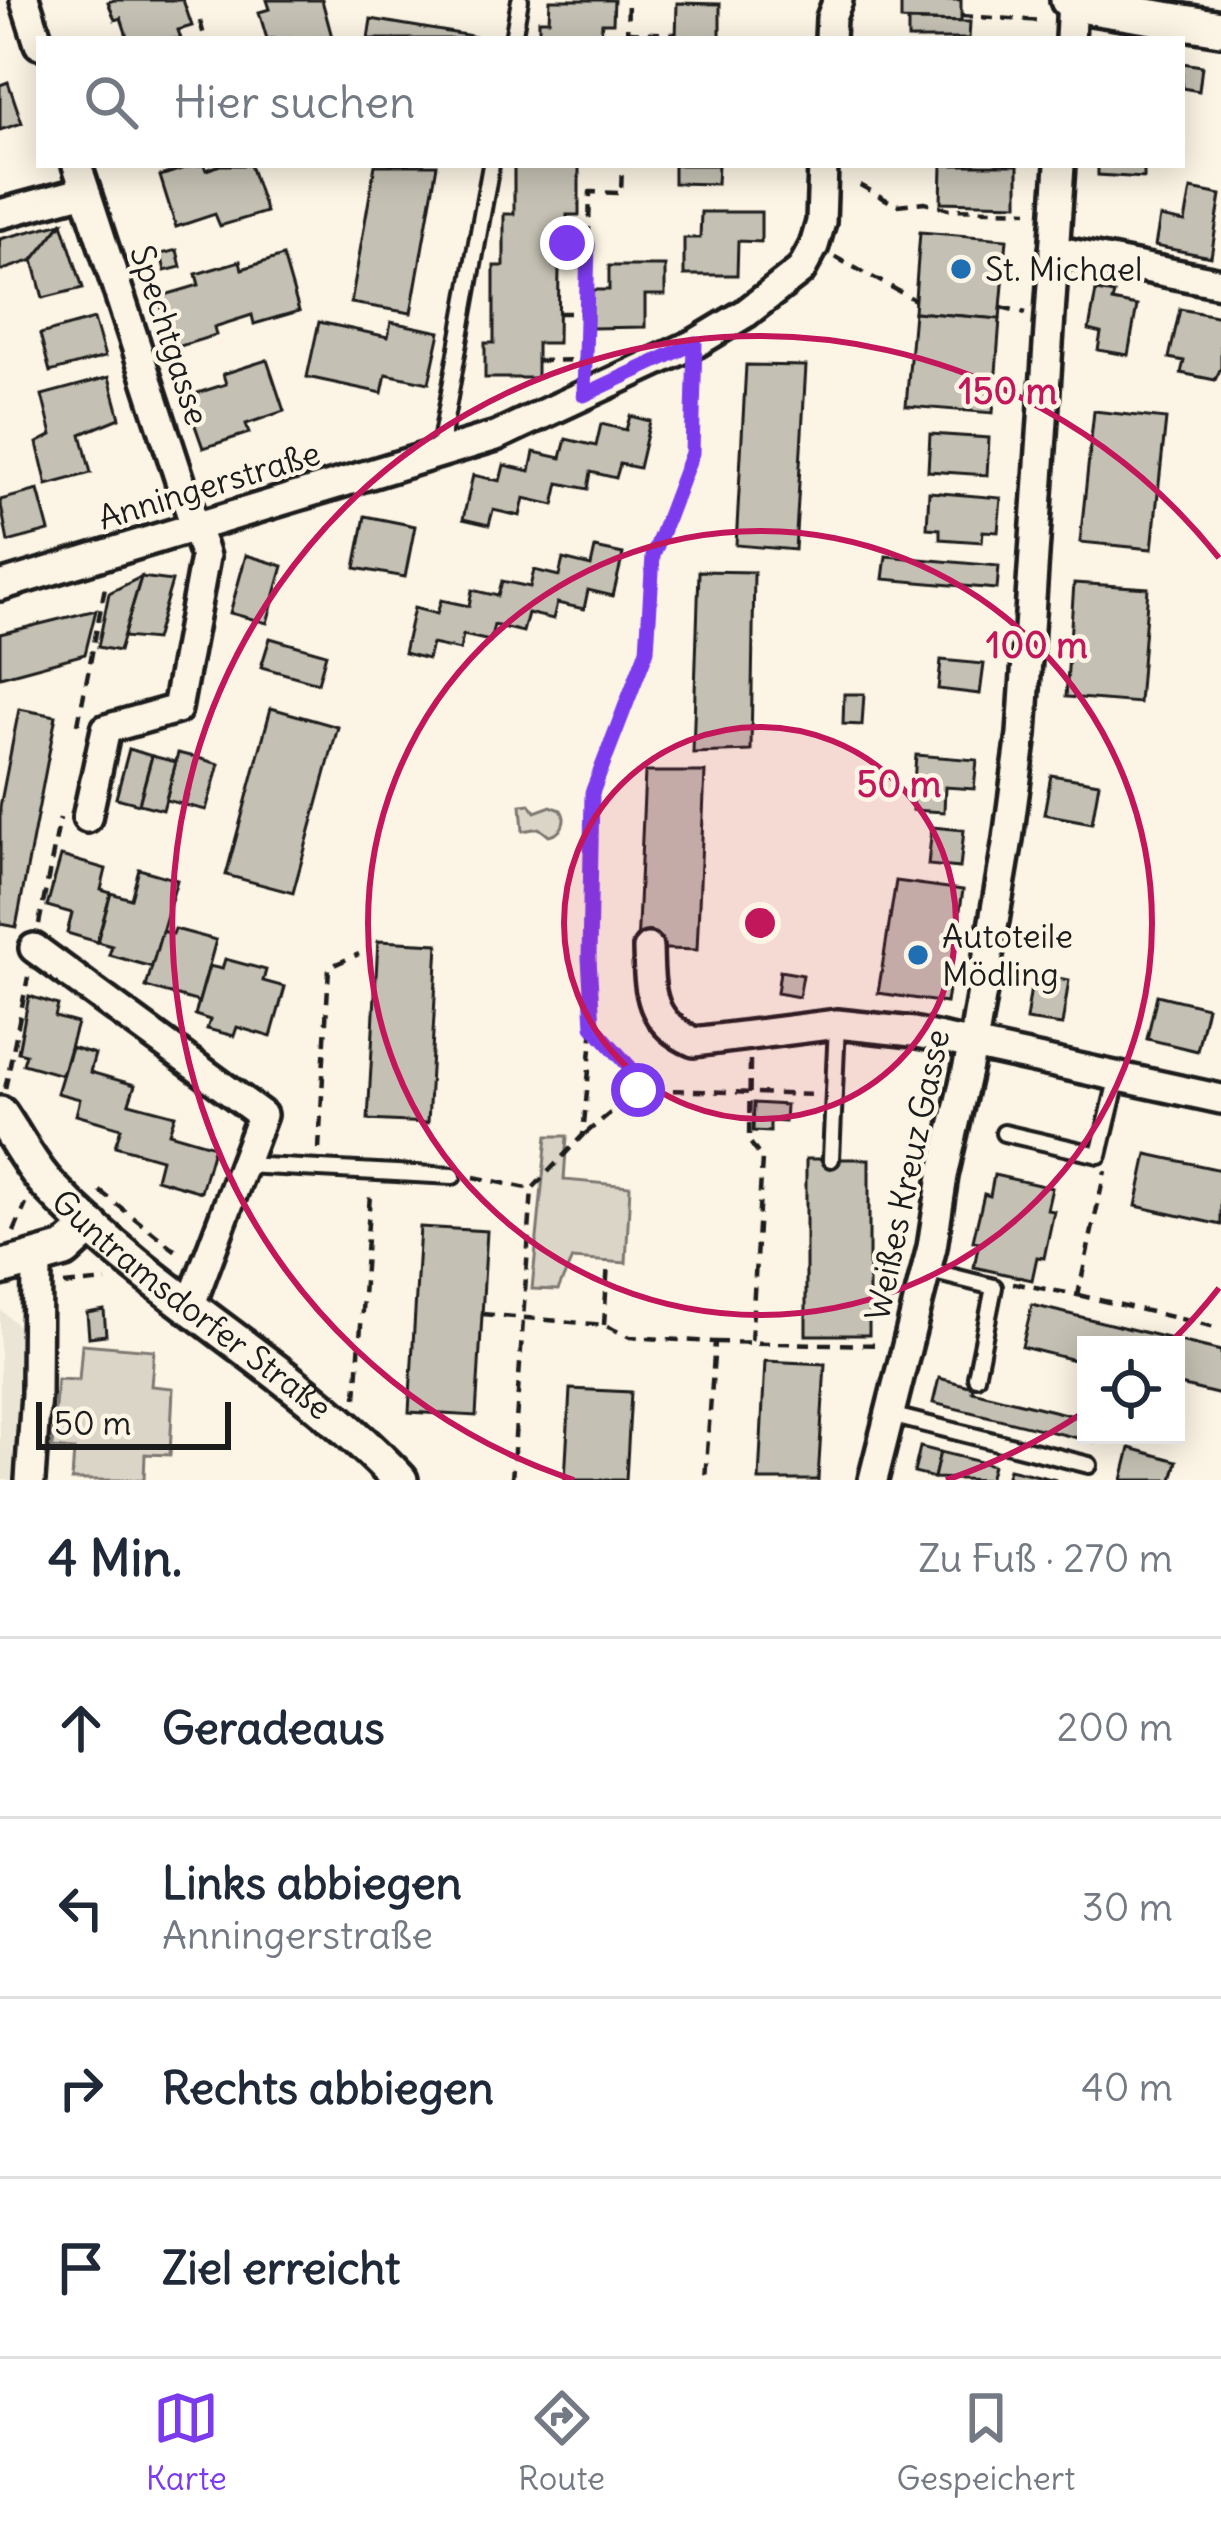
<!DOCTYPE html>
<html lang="de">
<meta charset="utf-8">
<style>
:root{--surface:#fff;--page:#f6f6f7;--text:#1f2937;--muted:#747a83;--line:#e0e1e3;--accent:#7c3aed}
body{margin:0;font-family:Delius,sans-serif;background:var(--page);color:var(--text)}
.controls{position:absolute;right:36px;bottom:36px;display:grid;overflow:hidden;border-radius:0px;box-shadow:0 6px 30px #0003}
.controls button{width:108px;height:108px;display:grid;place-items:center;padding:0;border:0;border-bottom:3px solid var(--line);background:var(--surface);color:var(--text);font:60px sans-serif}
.scale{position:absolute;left:36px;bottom:30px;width:195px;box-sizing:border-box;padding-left:12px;border:6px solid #1c1c1c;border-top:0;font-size:33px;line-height:42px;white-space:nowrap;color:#1c1c1c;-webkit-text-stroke:9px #fcf5e5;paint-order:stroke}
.stop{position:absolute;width:36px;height:36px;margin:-27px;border:9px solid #7c3aed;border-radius:50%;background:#fff}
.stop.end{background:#7c3aed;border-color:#fff;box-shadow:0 3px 12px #0008}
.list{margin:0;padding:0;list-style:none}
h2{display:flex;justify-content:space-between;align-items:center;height:156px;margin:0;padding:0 48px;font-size:51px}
h2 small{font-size:39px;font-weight:400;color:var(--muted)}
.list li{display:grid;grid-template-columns:78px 1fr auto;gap:36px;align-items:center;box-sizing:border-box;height:180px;padding:0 48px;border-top:3px solid var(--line)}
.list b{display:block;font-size:45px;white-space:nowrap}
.list p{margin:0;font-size:39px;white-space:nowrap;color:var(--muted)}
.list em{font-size:39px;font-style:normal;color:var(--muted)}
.icon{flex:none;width:66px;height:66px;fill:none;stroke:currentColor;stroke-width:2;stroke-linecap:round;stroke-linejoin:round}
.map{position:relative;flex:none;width:1221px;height:1480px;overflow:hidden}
.search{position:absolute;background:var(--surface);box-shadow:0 6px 30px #0003;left:36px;right:36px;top:36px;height:132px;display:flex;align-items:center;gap:30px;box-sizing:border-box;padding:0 42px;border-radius:0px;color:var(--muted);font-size:45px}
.sheet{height:876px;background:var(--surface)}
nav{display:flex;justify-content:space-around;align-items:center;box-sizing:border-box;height:168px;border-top:3px solid var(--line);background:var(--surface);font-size:33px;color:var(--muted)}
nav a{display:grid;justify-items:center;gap:6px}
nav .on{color:var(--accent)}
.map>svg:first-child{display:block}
.built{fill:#ebe5d6}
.green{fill:#dbd5c8;stroke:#7c7872;stroke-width:3}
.building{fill:#c4c0b3;stroke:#1c1c1c;stroke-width:3}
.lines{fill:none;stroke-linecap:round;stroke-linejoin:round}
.service-casing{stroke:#1c1c1c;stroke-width:22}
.minor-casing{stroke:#1c1c1c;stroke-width:36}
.tertiary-casing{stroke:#1c1c1c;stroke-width:42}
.path{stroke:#1c1c1c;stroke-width:4.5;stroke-dasharray:12 9;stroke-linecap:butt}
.service{stroke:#fcf5e5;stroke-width:14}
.minor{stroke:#fcf5e5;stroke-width:27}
.tertiary{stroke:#fcf5e5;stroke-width:33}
.route{stroke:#7c3aed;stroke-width:15}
.ring{fill:none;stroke:#c2185b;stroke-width:6}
.poi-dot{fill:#1f6fb2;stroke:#fcf5e5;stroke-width:4.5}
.labels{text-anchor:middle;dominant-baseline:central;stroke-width:9;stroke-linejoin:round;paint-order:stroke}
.poi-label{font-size:33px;fill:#1c1c1c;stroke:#fcf5e5;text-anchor:start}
.street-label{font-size:33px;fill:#1c1c1c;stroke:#fcf5e5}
.centre{fill:#c2185b;stroke:#fcf5e5;stroke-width:6}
.ring-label{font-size:36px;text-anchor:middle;font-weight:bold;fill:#c2185b;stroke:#fcf5e5;stroke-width:9;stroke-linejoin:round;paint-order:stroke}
</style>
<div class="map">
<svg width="1221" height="1480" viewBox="0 0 1221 1480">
<rect width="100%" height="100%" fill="#fcf5e5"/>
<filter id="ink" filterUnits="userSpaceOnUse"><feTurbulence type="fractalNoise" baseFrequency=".00833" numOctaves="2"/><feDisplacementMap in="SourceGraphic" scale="24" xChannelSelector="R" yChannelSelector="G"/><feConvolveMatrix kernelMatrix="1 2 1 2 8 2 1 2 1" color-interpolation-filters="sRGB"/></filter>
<g filter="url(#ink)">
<!-- built -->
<path class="built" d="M0,1309L24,1331L11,1480H0Z"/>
<!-- green -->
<g class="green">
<path d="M530,804L535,812L551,806L561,810C568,820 562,834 549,836L539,828L523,831L521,805Z"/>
<path d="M547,1136H567L564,1180L630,1186L626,1263L572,1259L558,1290L532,1289Z"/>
<path d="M82,1344L154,1350L151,1386L173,1388L170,1455L145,1454L144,1480H72L74,1450L52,1448L57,1379L79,1380Z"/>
</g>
<!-- building -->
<g class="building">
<path d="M114,0H183L192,26L178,30L181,39H128L121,18L115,20L108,2Z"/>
<path d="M267,0H322L332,37L267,39L259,12L270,9Z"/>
<path d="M550,0H614L613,23H602L601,39H539V20H549Z"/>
<path d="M901,0H961V22L901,20Z"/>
<path d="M677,3L720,4V39H676Z"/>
<path d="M371,19L466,35L486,39H368Z"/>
<path d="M908,21L970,22L969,39H908Z"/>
<path d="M1182,63L1202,66L1199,91L1182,88Z"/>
<path d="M8,82L22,123L0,130V85Z"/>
<path d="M194,165H204L206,170L220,165H250L266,212L220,226L215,214L176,227L160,176Z"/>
<path d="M375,165H437L411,313L351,303Z"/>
<path d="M514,165H579V215H567V267H559L558,343H537V378H485V343H494V266H504V214H514Z"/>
<path d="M674,165H718L717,184L674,183Z"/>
<path d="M942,165H1018V204L941,202Z"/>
<path d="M1098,165H1144V178L1098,175Z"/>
<path d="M1191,189L1221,195L1211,257L1155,246L1160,217L1185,222Z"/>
<path d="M701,212H761V242L738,241L737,275H684V238H700Z"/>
<path d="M62,223L33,260L0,271V239Z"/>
<path d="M62,223L83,288L43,298L33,260Z"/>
<path d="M920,232L1007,239L1000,319L914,312Z"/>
<path d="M177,250L181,267L165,271L161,254Z"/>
<path d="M283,256L299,311L254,324L252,315L214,327L216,335L174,348L158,297L199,285L196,274L240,261L242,269Z"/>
<path d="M609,266H665V295H645V327L591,328V290H609Z"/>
<path d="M1096,291L1114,294L1112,301L1137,306L1128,355L1098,350L1101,333L1089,330Z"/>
<path d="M1180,309L1221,317V368L1215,380L1181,373L1184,361L1169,358Z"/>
<path d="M914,312L1000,319L993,413L906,406Z"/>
<path d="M94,319L105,357L50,372L40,334Z"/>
<path d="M319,322L388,337L391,322L440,332L429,383L386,374L382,393L307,377Z"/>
<path d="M267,360L284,411L246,424L249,433L203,448L185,397L226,384L223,374Z"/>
<path d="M746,365L806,366L795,550L736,545Z"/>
<path d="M109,377L120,418L81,434L91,473L47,485L37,443L52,435L42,395Z"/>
<path d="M1094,411L1166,419L1152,549L1080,542Z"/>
<path d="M630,416L650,421L639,468L620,464L616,478L591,472L588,489L559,483L554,505L524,498L520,516L493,510L489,525L463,519L473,475L500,481L504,465L530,471L534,452L561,458L566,439L596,446L601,424L626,430Z"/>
<path d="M930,434L989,438L987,475L928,471Z"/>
<path d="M38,490L49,531L8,542L0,500Z"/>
<path d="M929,492L1001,498L998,532L983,531L982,542L940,539V529L927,528Z"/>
<path d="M365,516L415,526L405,577L355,568Z"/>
<path d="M595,548L623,554L613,596L588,590L584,609L557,603L553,619L528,613L523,632L494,625L490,641L463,635L460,650L432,644L428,659L404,653L414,608L437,614L441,600L469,606L472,590L498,596L502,581L530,587L534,570L559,576L563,559L591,566Z"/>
<path d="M246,555L283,566L267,623L230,613Z"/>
<path d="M886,556L999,566L997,589L883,579Z"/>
<path d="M699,571L754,572L751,751L693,753Z"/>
<path d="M141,577L172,581L155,640L123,637Z"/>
<path d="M141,577L119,651L98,647L109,593Z"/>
<path d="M1074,583L1148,588L1139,703L1066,697Z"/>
<path d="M96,610L85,654L0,677V634Z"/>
<path d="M270,638L326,654L318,683L261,667Z"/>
<path d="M941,660L984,664L980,694L938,689Z"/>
<path d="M844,694H864L862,725L843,724Z"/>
<path d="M271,708L338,727L293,893L226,875Z"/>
<path d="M19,709L56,716L16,927L0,924V807Z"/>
<path d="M129,749L152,756L139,804L116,798Z"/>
<path d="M178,753L198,758L185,805L166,800Z"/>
<path d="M916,755L977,760L974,789L945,787L944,812L912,810Z"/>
<path d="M152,756L176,762L163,810L139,804Z"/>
<path d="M198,758L219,764L206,810L185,805Z"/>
<path d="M645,772H705L697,950L637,948Z"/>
<path d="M1051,775L1099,783L1092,823L1044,814Z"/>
<path d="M932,827L964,830L960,868L928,865Z"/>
<path d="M61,856L106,869L101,890L111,893L97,942L67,933L72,913L47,906Z"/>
<path d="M139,869L177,880L152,967L109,955L112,946L97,942L111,893L131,899Z"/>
<path d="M896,881L963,890L946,1003L878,993Z"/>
<path d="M175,929L216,940L199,1002L146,987L162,931L173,934Z"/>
<path d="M378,941L438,944L428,1123L368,1120Z"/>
<path d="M225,959L266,970L263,981L285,987L271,1037L237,1027L234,1036L207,1029L210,1020L195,1015L209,966L222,969Z"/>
<path d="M780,971L803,975L799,997L777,993Z"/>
<path d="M1033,974L1069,980L1062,1025L1026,1020Z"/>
<path d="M1157,995L1207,1007L1197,1051L1147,1039Z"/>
<path d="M29,996L58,1005L55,1017L77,1023L62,1075L23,1064L26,1054L18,1052Z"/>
<path d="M71,1047L95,1054L90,1072L135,1085L129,1103L175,1115L169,1133L214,1146L201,1192L156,1179L161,1159L115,1146L121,1128L76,1115L80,1099L57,1093Z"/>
<path d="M754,1103L786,1105L785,1122L770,1121V1132L753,1131Z"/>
<path d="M1147,1154L1221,1170V1225L1136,1206Z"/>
<rect x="806" y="1159" width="63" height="176"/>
<path d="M994,1175L1052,1188L1047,1210L1054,1211L1044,1258L1037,1257L1032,1280L974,1267L979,1242L973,1241L984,1194L990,1196Z"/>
<path d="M420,1227L487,1231L476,1416L409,1412Z"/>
<path d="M1032,1305L1221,1351V1395L1176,1384V1345H1086V1363L1022,1347Z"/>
<path d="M104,1310L106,1335L89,1337L87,1313Z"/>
<path d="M765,1361L825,1364L818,1480H759Z"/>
<path d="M939,1378L973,1387L972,1391L1086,1419V1435H1096L1094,1442L933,1403Z"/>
<path d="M570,1389L631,1392L626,1480H565Z"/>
<path d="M920,1447L940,1452L934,1478L914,1473Z"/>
<path d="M1130,1448L1177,1461L1172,1480H1122Z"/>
<path d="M940,1452L993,1465L989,1480L934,1478Z"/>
<path d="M1009,1469L1056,1480H1006Z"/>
</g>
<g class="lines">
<!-- service casing -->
<g class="service-casing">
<g id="service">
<path d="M513,39L520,0"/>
<path d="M439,453L491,165"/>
<path d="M1004,1133L1099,1155L1118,1076"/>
<path d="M831,1159L837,1024"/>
<path d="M244,1165L453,1176"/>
<path d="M926,1270L994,1287L976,1377"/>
<path d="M890,1415L1089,1465"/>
</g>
</g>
<!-- minor casing -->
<g class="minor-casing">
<g id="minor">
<path d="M25,0L39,44"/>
<path d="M830,39L831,18L838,0"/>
<path d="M1070,39L1072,0"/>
<path d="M77,165L205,557L177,709L106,729L87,818"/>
<path d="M0,214L85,191"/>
<path d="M1054,250L1221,283"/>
<path d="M0,586L496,436L696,343L746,313L801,270L814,246L821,222L823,165"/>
<path d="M34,948L262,1115L191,1304"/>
<path d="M648,948C649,991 649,1023 694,1042L837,1024L913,1032L1221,1099"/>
<path d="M30,1480L36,1394L37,1260"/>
<path d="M873,1480L932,1247L943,1176L973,1044L1008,839L1022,734L1060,165"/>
</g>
</g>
<!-- tertiary casing -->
<g class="tertiary-casing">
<g id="tertiary">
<path d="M1068,0L1073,4L1221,28"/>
<path id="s1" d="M0,1114C17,1139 32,1169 53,1190C156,1297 297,1371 400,1480"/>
<path d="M0,1268L65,1250L91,1226"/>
</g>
</g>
<!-- path -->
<g class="path">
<path d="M961,16L1044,21"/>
<path d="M200,21L205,39"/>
<path d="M627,32L676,34"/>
<path d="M627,39L628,0"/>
<path d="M860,185L896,205L925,202L949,209L1028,211"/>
<path d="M567,243L588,244"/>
<path d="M835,257L915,300"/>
<path d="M1001,307L1026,313"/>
<path d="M558,313H586"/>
<path d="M537,361L585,360"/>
<path d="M585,365L590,192L621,193L622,165"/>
<path d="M694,373L691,453L653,556L647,650L592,793L589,958L593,1026L645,1084L668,1090L815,1095"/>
<path d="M78,724L106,582"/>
<path d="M39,924L60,818"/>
<path d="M750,1060L749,1141L762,1159L751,1343"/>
<path d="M5,1089L28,977"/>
<path d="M585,1134L645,1084"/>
<path d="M319,1149L329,967L359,954"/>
<path d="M474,1177L532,1189"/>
<path d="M100,1191L180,1254"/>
<path d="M14,1232L26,1204"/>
<path d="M1013,1283L1078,1295L1105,1171"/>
<path d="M64,1285L106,1281"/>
<path d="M1078,1295L1215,1327"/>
<path d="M482,1314L604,1325L630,1337L715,1342L705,1480"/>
<path d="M604,1325L608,1262"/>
<path d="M715,1342L883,1345"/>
<path d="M356,1398L370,1194"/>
<path d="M512,1480L532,1189L583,1135L593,1026"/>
</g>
<!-- service -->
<use href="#service" class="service"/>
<!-- minor -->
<use href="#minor" class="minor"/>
<!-- tertiary -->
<use href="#tertiary" class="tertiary"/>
</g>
</g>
<g class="lines" filter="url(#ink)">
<!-- route -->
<path class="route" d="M567,243L588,244L584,395L695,343L692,453L653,556L647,650L592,793L589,958L593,1026L645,1084L638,1090"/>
</g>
<!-- distance rings -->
<circle cx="760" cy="923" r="196" fill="#c2185b" fill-opacity=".12"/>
<g class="ring">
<circle cx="760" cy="923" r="196"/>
<circle cx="760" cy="923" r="392"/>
<path d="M1219 1288A587 587 0 0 1 1171 1342M1084 1412A587 587 0 0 1 946 1480M574 1480A587 587 0 1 1 1219 558"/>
</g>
<!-- markers -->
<g class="poi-dot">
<circle cx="961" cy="269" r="12"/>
<circle cx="918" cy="955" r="12"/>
</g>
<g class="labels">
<!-- poi labels -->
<g class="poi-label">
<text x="985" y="269">St. Michael</text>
<text x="942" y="936">Autoteile<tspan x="942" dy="38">Mödling</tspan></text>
</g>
<!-- street labels -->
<g class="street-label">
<text transform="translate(170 335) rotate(72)">Spechtgasse</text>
<text transform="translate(209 485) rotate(-17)">Anningerstraße</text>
<text transform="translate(907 1175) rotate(-78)">Weißes Kreuz Gasse</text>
<text stroke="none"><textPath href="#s1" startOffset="273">Guntramsdorfer Straße</textPath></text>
</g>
</g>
<circle cx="760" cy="923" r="18" class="centre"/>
<g class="ring-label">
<text x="1008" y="404">150 m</text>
<text x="1037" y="658">100 m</text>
<text x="899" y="797">50 m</text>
</g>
</svg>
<div class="controls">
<button><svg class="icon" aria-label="locate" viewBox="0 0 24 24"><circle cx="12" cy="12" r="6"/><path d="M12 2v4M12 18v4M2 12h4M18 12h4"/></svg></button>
</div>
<div class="scale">50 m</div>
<div class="stop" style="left:638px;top:1090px"></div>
<div class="stop end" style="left:567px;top:243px"></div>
<div class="search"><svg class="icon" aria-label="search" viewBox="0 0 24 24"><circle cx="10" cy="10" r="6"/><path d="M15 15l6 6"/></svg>Hier suchen</div>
</div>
<section class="sheet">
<h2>4 Min.<small>Zu Fuß · 270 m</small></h2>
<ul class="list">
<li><svg class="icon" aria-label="ahead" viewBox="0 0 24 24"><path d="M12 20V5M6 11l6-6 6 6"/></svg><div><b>Geradeaus</b></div><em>200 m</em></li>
<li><svg class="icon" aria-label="left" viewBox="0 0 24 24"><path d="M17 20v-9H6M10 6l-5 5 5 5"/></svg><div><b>Links abbiegen</b><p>Anningerstraße</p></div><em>30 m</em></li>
<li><svg class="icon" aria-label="right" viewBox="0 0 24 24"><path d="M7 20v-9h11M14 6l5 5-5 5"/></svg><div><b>Rechts abbiegen</b></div><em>40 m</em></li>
<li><svg class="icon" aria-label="arrive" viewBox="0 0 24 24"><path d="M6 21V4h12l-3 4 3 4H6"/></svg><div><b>Ziel erreicht</b></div></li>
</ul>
</section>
<nav>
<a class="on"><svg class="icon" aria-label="map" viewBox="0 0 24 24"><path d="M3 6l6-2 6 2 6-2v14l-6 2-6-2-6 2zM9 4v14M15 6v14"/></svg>Karte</a>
<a><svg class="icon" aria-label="directions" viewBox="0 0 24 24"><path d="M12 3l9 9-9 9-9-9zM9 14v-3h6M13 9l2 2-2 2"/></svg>Route</a>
<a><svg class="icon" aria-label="saved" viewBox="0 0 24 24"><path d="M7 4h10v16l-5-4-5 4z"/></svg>Gespeichert</a>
</nav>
